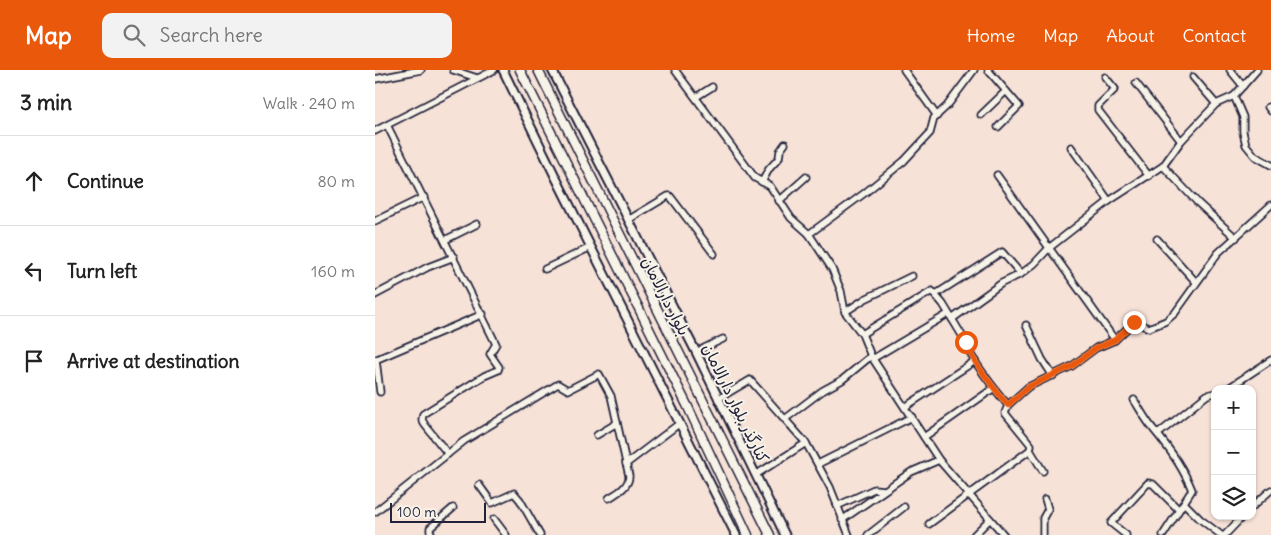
<!DOCTYPE html>
<meta charset="utf-8">
<style>
:root{--surface:#fff;--page:#f2f2f2;--text:#222;--muted:#767676;--line:#e0e0e0;--accent:#ea580c}
body{margin:0;font-family:Delius,"Playpen Sans Arabic",sans-serif;background:var(--page);color:var(--text)}
.controls{position:absolute;right:15px;bottom:15px;display:grid;overflow:hidden;border-radius:10px;box-shadow:0 1px 4px #0004}
.controls button{width:45px;height:45px;display:grid;place-items:center;padding:0;border:0;border-bottom:1px solid var(--line);background:var(--surface);color:var(--text);font:25px sans-serif}
.scale{position:absolute;left:15px;bottom:12px;width:96px;box-sizing:border-box;padding-left:5px;border:2px solid #22223b;border-top:0;font-size:14px;line-height:18px;white-space:nowrap;color:#22223b;-webkit-text-stroke:4px #f7f3e8;paint-order:stroke}
.stop{position:absolute;width:15px;height:15px;margin:-11px;border:4px solid #ea580c;border-radius:50%;background:#fff}
.stop.end{background:#ea580c;border-color:#fff;box-shadow:0 1px 5px #0008}
.list{margin:0;padding:0;list-style:none}
h2{display:flex;justify-content:space-between;align-items:center;height:65px;margin:0;padding:0 20px;font-size:21px}
h2 small{font-size:16px;font-weight:400;color:var(--muted)}
.list li{display:grid;grid-template-columns:32px 1fr auto;gap:15px;align-items:center;box-sizing:border-box;height:90px;padding:0 20px;border-top:1px solid var(--line)}
.list b{display:block;font-size:19px;white-space:nowrap}
.list em{font-size:16px;font-style:normal;color:var(--muted)}
.icon{flex:none;width:28px;height:28px;fill:none;stroke:currentColor;stroke-width:2;stroke-linecap:round;stroke-linejoin:round}
.map{position:relative;flex:none;width:896px;height:465px;overflow:hidden}
header{display:flex;align-items:center;gap:30px;box-sizing:border-box;height:70px;padding:0 25px;background:var(--accent);color:#fff}
header strong{font-size:24px}
nav{display:flex;gap:28px;margin-inline-start:auto;font-size:18px}
.search{width:350px;height:45px;background:var(--page);display:flex;align-items:center;gap:12px;box-sizing:border-box;padding:0 18px;border-radius:10px;color:var(--muted);font-size:19px}
main{display:flex}
aside{flex:1;background:var(--surface)}
.map>svg:first-child{display:block}
.lines{fill:none;stroke-linecap:round;stroke-linejoin:round}
.minor-casing{stroke:#22223b;stroke-width:9}
.tertiary-casing{stroke:#22223b;stroke-width:11}
.secondary-casing{stroke:#22223b;stroke-width:11}
.minor{stroke:#f7f3e8;stroke-width:5.5}
.tertiary{stroke:#f7f3e8;stroke-width:7}
.secondary{stroke:#f7f3e8;stroke-width:8}
.route{stroke:#ea580c;stroke-width:6}
.labels{text-anchor:middle;dominant-baseline:central;stroke-width:4;stroke-linejoin:round;paint-order:stroke}
.street-label{font-size:16px;fill:#22223b;stroke:#f7f3e8}
</style>
<header>
<strong>Map</strong>
<div class="search"><svg class="icon" aria-label="search" viewBox="0 0 24 24"><circle cx="10" cy="10" r="6"/><path d="M15 15l6 6"/></svg>Search here</div>
<nav><a>Home</a><a>Map</a><a>About</a><a>Contact</a></nav>
</header>
<main>
<aside>
<h2>3 min<small>Walk · 240 m</small></h2>
<ul class="list">
<li><svg class="icon" aria-label="ahead" viewBox="0 0 24 24"><path d="M12 20V5M6 11l6-6 6 6"/></svg><div><b>Continue</b></div><em>80 m</em></li>
<li><svg class="icon" aria-label="left" viewBox="0 0 24 24"><path d="M17 20v-9H6M10 6l-5 5 5 5"/></svg><div><b>Turn left</b></div><em>160 m</em></li>
<li><svg class="icon" aria-label="arrive" viewBox="0 0 24 24"><path d="M6 21V4h12l-3 4 3 4H6"/></svg><div><b>Arrive at destination</b></div></li>
</ul>
</aside>
<div class="map">
<svg width="896" height="465" viewBox="0 0 896 465">
<rect width="100%" height="100%" fill="#f7e2d8"/>
<filter id="ink" filterUnits="userSpaceOnUse"><feTurbulence type="fractalNoise" baseFrequency=".02" numOctaves="2"/><feDisplacementMap in="SourceGraphic" scale="10" xChannelSelector="R" yChannelSelector="G"/><feConvolveMatrix kernelMatrix="1 2 1 2 8 2 1 2 1" color-interpolation-filters="sRGB"/></filter>
<g filter="url(#ink)">
<g class="lines">
<!-- minor casing -->
<g class="minor-casing">
<g id="minor">
<path d="M78,0L102,8"/>
<path d="M300,0L380,108L395,116L416,148L434,164L457,199L466,221L470,242L487,264L496,286L564,390L629,465"/>
<path d="M529,0L562,46"/>
<path d="M613,0L644,36L623,57"/>
<path d="M855,0L868,16"/>
<path d="M730,7L740,19L723,36V40L774,106"/>
<path d="M818,7L841,34"/>
<path d="M0,9L46,0"/>
<path d="M761,13L806,71"/>
<path d="M859,26L868,47V62L871,75L880,86L896,95"/>
<path d="M321,27L337,17"/>
<path d="M893,37L896,41"/>
<path d="M606,45L631,21"/>
<path d="M12,55L121,274L115,284L124,297L123,300L109,306L48,344L47,350L50,355L73,384"/>
<path d="M0,61L119,0"/>
<path d="M696,77L734,131"/>
<path d="M788,96L823,133L861,168"/>
<path d="M622,105L740,270"/>
<path d="M387,112L394,99L404,88L405,81L410,74"/>
<path d="M404,131L431,107"/>
<path d="M253,150L293,126H295L339,184"/>
<path d="M0,151L49,127"/>
<path d="M434,164L491,122L529,91L555,63L559,48L572,36L599,0"/>
<path d="M782,169L821,212"/>
<path d="M70,170L102,154"/>
<path d="M170,199L216,177"/>
<path d="M561,224L627,182L646,204"/>
<path d="M0,225L53,197L79,187"/>
<path d="M470,242L490,229L537,206"/>
<path d="M577,249L627,213L646,204L659,194L674,178L734,131L788,96L806,71L841,34L859,26L882,0"/>
<path d="M651,255L667,289L678,306"/>
<path d="M487,264L557,221L568,234L591,272C591,283 624,325 633,335"/>
<path d="M321,282L348,269"/>
<path d="M499,288L573,244"/>
<path d="M0,290L108,244"/>
<path d="M1,290L5,322"/>
<path d="M852,319L896,290"/>
<path d="M343,329L375,310L431,373L455,417L474,465"/>
<path d="M759,330C765,339 771,351 779,360C794,378 808,397 817,420L788,465"/>
<path d="M530,337L600,291"/>
<path d="M410,349L447,321L467,310L496,286"/>
<path d="M783,364L832,325L840,323"/>
<path d="M222,365L242,353"/>
<path d="M549,367L619,318"/>
<path d="M251,394L305,353"/>
<path d="M443,394L537,347"/>
<path d="M668,401L655,380L656,375L630,343L633,335L653,317L697,296L721,278L740,270L759,252L774,258L791,251L800,243L843,183L896,135"/>
<path d="M382,404L431,373"/>
<path d="M104,415L117,433L139,423L145,430L165,465"/>
<path d="M809,433L825,449L846,465"/>
<path d="M462,436L499,419L509,420"/>
<path d="M877,437L896,420"/>
<path d="M0,442L89,371L183,314L193,320L224,304L236,326L254,406C254,417 242,423 234,428"/>
<path d="M119,449L131,465"/>
<path d="M467,450L536,402L564,390"/>
<path d="M554,454L655,380"/>
<path d="M57,465L55,461V458L78,438"/>
<path d="M493,465L529,437"/>
<path d="M599,465L615,449"/>
<path d="M668,465V448L673,439L670,429"/>
<path d="M751,465L736,453L773,413L778,414L803,439"/>
<path d="M850,465L868,446"/>
</g>
</g>
<!-- tertiary casing -->
<g class="tertiary-casing">
<g id="tertiary">
<path d="M128,0L180,106L361,465"/>
<path d="M177,0L321,282L410,465"/>
</g>
</g>
<!-- secondary casing -->
<g class="secondary-casing">
<g id="secondary">
<path d="M145,0L312,335L373,465"/>
<path d="M163,0L395,465"/>
</g>
</g>
<!-- minor -->
<use href="#minor" class="minor"/>
<!-- tertiary -->
<use href="#tertiary" class="tertiary"/>
<!-- secondary -->
<use href="#secondary" class="secondary"/>
</g>
</g>
<g class="lines" filter="url(#ink)">
<!-- route -->
<path class="route" d="M591,272C591,283 624,325 633,335L653,317L697,296L721,278L740,270L759,252"/>
</g>
<g class="labels">
<!-- street labels -->
<g class="street-label">
<text transform="translate(291 226) rotate(63)">بلوار دارالامان</text>
<text transform="translate(361 333) rotate(64)">کنارگذر بلوار دارالامان</text>
</g>
</g>
</svg>
<div class="controls">
<button>+</button>
<button>−</button>
<button><svg class="icon" aria-label="layers" viewBox="0 0 24 24"><path d="M12 4l9 5-9 5-9-5zM3 14l9 5 9-5"/></svg></button>
</div>
<div class="scale">100 m</div>
<div class="stop" style="left:591px;top:272px"></div>
<div class="stop end" style="left:759px;top:252px"></div>
</div>
</main>
